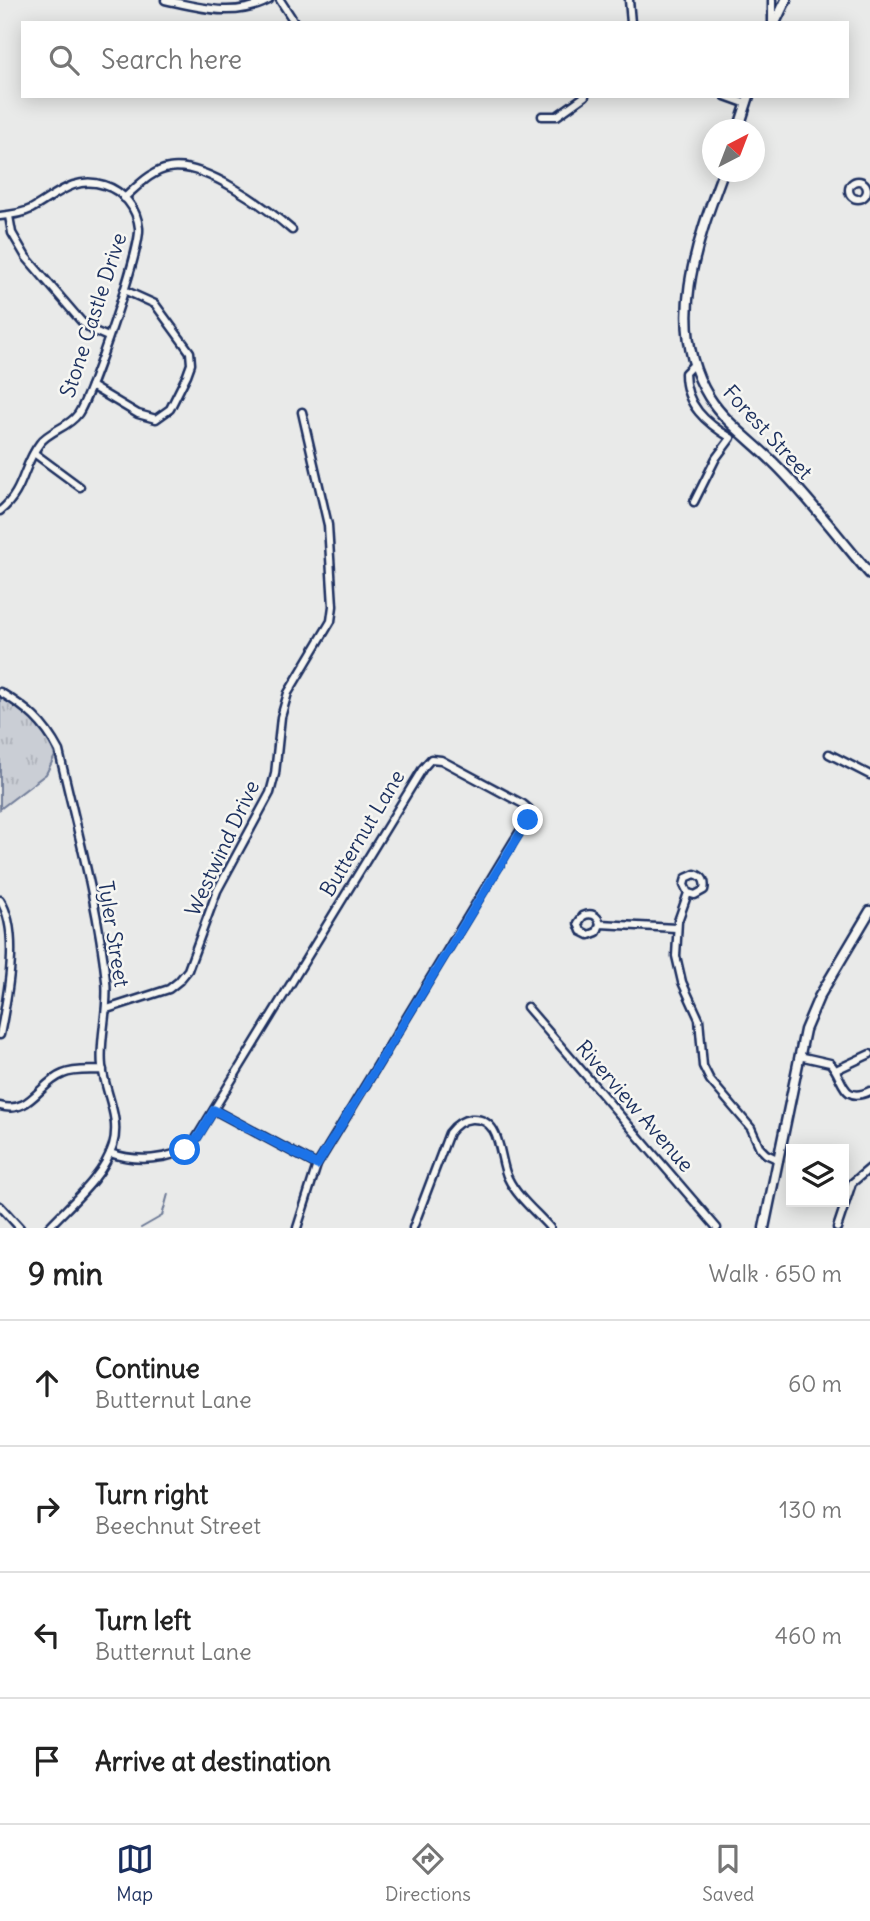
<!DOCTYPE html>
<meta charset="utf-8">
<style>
:root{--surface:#fff;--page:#f2f2f2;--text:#222;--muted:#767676;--line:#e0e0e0;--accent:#1b2f5e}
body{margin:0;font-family:Delius,sans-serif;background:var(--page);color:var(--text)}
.controls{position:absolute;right:21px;bottom:21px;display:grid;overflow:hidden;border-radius:0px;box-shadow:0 4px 18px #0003}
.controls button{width:63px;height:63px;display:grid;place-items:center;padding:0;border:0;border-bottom:2px solid var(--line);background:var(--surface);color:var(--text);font:35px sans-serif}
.compass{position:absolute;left:702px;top:119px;width:63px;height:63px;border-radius:50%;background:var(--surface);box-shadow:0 4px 18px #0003;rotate:42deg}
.stop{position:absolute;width:21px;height:21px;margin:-16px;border:5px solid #1a73e8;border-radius:50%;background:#fff}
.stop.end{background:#1a73e8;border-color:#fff;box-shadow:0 2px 7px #0008}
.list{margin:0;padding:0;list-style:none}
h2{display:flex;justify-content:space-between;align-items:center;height:91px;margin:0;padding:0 28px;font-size:30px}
h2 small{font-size:23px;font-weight:400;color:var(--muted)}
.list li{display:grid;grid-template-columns:46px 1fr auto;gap:21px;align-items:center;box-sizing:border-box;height:126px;padding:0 28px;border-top:2px solid var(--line)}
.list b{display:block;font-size:26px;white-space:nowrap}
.list p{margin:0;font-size:23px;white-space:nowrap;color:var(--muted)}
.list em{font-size:23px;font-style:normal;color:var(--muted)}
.icon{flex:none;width:38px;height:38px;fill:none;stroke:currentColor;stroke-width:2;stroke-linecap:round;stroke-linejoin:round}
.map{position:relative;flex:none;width:870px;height:1228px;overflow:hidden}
.search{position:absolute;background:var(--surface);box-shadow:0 4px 18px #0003;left:21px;right:21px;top:21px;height:77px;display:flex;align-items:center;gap:18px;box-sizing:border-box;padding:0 24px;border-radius:0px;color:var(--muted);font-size:26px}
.sheet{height:595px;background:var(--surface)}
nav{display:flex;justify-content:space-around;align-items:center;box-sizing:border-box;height:98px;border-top:2px solid var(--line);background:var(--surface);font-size:19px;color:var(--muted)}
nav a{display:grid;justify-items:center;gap:4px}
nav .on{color:var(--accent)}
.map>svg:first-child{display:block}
.park{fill:url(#park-tufts);stroke:#727e9a;stroke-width:2}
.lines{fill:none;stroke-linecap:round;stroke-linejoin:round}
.stream{stroke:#6c7995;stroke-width:2}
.street-casing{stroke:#1b2f5e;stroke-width:11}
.secondary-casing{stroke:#1b2f5e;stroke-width:13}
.street{stroke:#f6f6f2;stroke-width:6}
.secondary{stroke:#f6f6f2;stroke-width:8}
.route{stroke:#1a73e8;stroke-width:9}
.labels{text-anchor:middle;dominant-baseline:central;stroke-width:5;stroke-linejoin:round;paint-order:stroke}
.street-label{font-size:21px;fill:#1b2f5e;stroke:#f6f6f2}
</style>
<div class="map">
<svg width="870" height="1228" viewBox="0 0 870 1228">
<defs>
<pattern id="park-tufts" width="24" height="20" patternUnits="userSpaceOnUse" patternTransform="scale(1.75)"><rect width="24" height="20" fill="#caced5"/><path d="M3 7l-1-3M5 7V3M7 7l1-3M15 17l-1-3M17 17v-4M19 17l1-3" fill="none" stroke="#adb1b9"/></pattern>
</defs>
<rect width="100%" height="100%" fill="#e9eae9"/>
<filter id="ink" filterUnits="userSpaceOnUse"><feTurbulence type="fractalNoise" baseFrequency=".0143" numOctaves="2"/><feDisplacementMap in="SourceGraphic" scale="14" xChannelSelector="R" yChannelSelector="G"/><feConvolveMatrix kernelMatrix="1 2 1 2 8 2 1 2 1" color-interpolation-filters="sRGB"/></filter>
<g filter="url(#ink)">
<!-- park -->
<path class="park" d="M0,695C25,709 47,729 55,756L46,774L0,809Z"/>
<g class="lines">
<!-- stream -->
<path class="stream" d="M141,1228L162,1216L168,1194"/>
<!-- street casing -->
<g class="street-casing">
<g id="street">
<path d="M165,0C202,8 235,18 269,0"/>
<path d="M280,0L295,23"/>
<path d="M629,0L631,23"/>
<path d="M772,23V0"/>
<path d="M725,96L747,104"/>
<path d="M542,116H557L585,96"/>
<circle cx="858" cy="190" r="9"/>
<path d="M124,198C138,186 151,171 169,168C204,161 267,208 292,230"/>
<path d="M0,216C11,215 21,214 31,209C55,196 74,175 104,185C123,191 137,208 139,228C141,249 91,395 78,414C68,428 50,430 40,443C22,466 25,491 0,511"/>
<path d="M9,216L12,233L26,257L81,321L92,330L108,337"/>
<path d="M91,386L138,414L156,419L170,409L187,375L191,364L190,352L155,304L124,290"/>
<path d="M34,453L80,487"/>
<path d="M694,502L716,458L731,438C706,423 685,405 685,373L694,364"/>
<path d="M0,692C27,708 44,722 59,751C76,826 98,904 106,981C109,1010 99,1039 102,1066C105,1093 121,1118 113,1145C103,1178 71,1203 48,1228"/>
<path d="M829,754L870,775"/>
<path d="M688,893L684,885L686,878L695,874C703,876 706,882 704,890L695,895L688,893L678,921L676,956L682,982L699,1019L703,1066L710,1080L751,1128L760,1148L766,1154L779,1160"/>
<path d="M0,900C21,932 7,999 0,1035"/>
<path d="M600,924L597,932L589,935L581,931L578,923L583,916C591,912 598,915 600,924L676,928"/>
<path d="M527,1007L717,1228"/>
<path d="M107,1009L169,989L179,981L188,970L217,891L270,793L275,774L281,717L288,693L331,621L333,606L328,525L302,412"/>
<path d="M799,1056L830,1063C844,1077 841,1105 870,1091"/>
<path d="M836,1070L870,1054"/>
<path d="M0,1106C30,1115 39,1083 63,1074C74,1069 90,1071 103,1070"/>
<path d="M214,1110L317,1165"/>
<path d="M110,1153C135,1162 170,1161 192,1145L423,768L431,759L441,760L523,804L529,809V816L317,1165L297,1228"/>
<path d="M0,1206L20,1228"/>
<path d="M413,1228L449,1133C455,1125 461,1120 471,1119C503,1117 498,1158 508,1178C517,1197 536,1212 550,1228"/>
<path d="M837,1228L852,1183L870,1168"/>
</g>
</g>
<!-- secondary casing -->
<g class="secondary-casing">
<g id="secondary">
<path d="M775,23L786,0"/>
<path d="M738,130L749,96"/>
<path d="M723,172C697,242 665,326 709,397C726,424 754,442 776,465C810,499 839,538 870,574"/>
<path d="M764,1228L805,1030L819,997L870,911"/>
</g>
</g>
<!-- street -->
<use href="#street" class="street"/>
<!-- secondary -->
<use href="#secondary" class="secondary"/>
</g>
</g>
<g class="lines" filter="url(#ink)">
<!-- route -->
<path class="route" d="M185,1150L198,1137L214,1110L317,1165L528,820"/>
</g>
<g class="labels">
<!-- street labels -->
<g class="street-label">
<text transform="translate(93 315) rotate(-72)">Stone Castle Drive</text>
<text transform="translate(768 432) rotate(47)">Forest Street</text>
<text transform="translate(362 833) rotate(-59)">Butternut Lane</text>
<text transform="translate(222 848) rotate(-65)">Westwind Drive</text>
<text transform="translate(114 934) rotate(81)">Tyler Street</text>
<text transform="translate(635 1106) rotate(49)">Riverview Avenue</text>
</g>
</g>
</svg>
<div class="controls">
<button><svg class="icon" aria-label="layers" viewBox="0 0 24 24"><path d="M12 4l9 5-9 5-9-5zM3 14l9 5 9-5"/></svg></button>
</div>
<svg class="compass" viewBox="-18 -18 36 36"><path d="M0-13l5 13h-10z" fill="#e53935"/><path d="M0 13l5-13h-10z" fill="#767676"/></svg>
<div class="stop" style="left:185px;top:1150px"></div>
<div class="stop end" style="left:528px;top:820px"></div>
<div class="search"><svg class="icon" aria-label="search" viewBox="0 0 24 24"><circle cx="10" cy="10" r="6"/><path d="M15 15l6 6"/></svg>Search here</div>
</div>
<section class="sheet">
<h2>9 min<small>Walk · 650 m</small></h2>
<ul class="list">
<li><svg class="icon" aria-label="ahead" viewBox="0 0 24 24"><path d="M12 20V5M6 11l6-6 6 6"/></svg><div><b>Continue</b><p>Butternut Lane</p></div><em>60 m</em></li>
<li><svg class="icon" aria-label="right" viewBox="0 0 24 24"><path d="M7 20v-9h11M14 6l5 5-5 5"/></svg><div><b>Turn right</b><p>Beechnut Street</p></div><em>130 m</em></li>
<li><svg class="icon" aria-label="left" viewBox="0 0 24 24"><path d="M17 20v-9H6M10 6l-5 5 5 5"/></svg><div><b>Turn left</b><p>Butternut Lane</p></div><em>460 m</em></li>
<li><svg class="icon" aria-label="arrive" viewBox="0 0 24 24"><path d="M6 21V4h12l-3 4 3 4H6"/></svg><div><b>Arrive at destination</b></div></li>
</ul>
</section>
<nav>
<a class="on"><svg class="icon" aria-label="map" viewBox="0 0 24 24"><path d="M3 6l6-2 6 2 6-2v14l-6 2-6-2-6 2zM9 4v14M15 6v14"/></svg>Map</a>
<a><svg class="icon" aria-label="directions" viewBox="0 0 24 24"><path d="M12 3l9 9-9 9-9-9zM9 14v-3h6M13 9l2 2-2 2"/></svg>Directions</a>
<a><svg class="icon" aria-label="saved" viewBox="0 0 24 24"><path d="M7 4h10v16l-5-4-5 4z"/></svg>Saved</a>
</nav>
